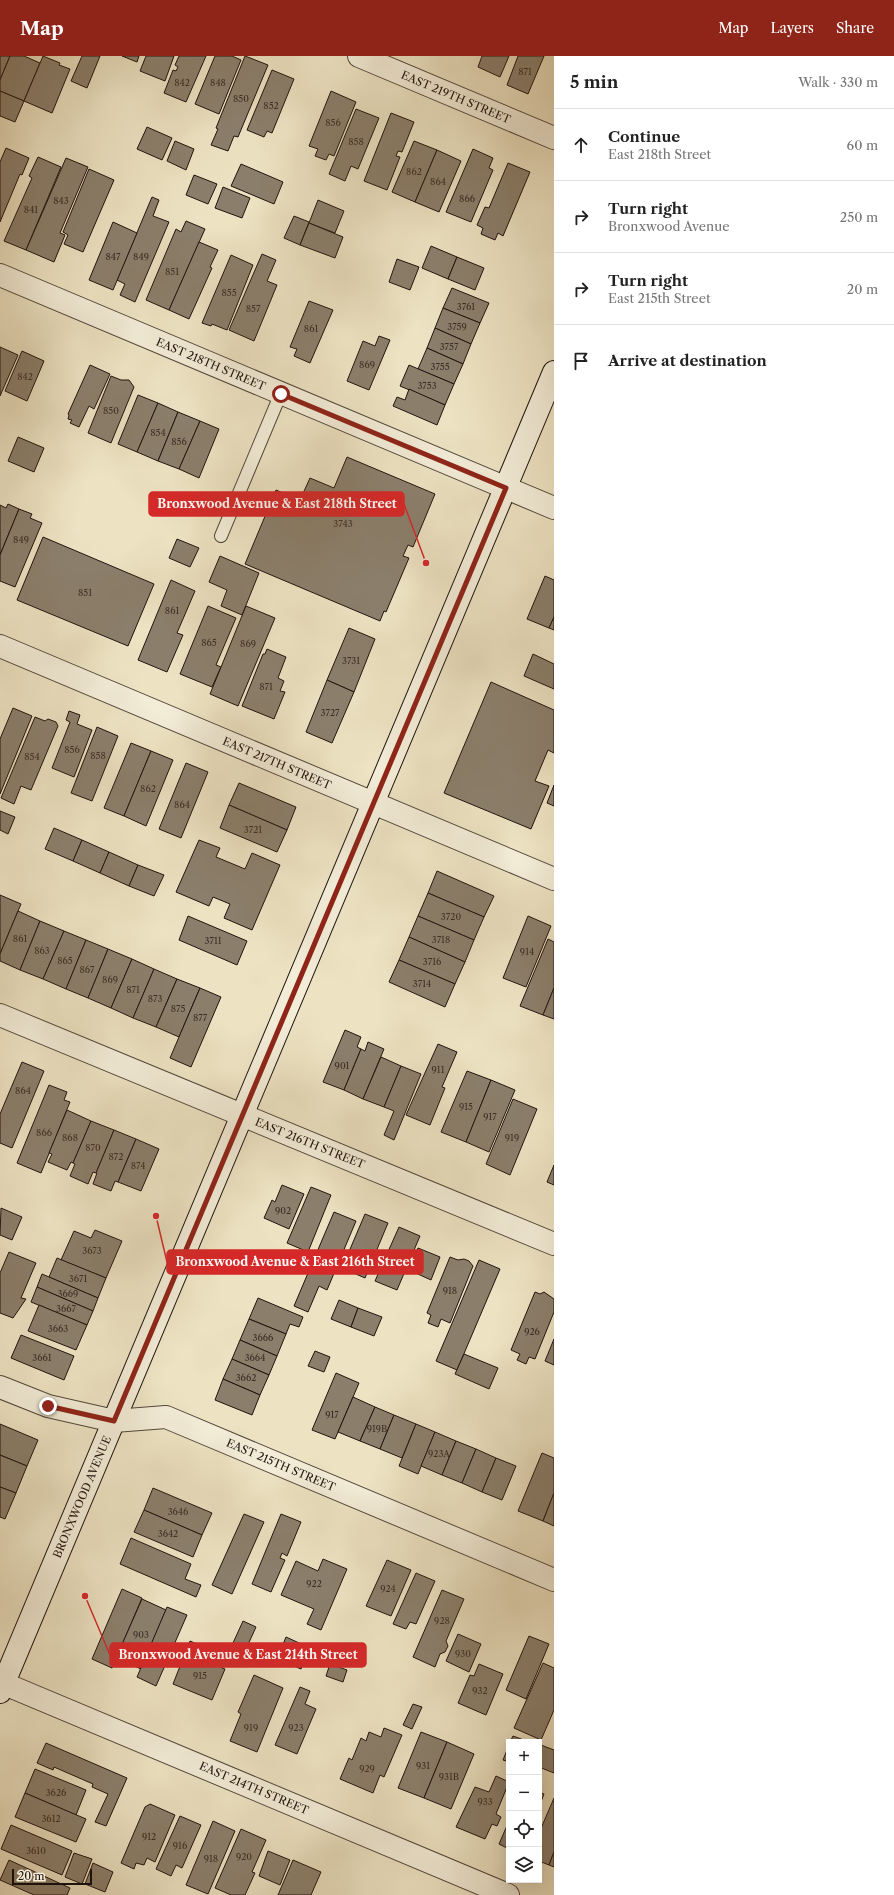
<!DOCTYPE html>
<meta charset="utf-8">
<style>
:root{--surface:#fff;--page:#f2f2f2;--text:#222;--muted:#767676;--line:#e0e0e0;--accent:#8f2418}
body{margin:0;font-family:"Libre Caslon Text",serif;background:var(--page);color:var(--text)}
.controls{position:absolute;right:12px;bottom:12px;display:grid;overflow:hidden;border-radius:0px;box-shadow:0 4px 16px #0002}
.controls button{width:36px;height:36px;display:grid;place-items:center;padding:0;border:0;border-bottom:1px solid var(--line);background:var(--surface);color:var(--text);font:20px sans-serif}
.scale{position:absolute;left:12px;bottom:10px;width:80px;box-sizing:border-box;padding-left:4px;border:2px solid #20130e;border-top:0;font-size:11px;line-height:14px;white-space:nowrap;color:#20130e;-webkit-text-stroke:3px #f3edd8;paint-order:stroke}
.stop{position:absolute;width:12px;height:12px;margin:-9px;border:3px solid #8f2418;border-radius:50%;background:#fff}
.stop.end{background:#8f2418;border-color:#fff;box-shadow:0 1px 4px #0008}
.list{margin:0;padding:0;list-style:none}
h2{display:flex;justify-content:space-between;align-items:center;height:52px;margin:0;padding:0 16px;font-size:17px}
h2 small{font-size:13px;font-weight:400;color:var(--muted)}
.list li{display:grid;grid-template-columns:26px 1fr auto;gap:12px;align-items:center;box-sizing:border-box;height:72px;padding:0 16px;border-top:1px solid var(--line)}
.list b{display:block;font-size:15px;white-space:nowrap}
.list p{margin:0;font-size:13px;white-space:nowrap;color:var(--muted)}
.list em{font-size:13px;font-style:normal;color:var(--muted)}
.icon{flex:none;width:22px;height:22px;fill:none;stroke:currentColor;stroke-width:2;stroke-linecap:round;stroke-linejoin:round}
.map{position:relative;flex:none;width:554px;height:1839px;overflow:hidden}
header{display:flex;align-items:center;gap:24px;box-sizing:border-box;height:56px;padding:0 20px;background:var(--accent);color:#fff}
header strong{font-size:19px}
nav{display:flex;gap:22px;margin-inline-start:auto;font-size:14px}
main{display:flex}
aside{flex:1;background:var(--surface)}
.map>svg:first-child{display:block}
.building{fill:#8b7f6c;stroke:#20130e}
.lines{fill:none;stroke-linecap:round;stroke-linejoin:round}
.lane-casing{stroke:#53473b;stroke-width:14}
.street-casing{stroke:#53473b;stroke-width:24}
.secondary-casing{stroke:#20130e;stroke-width:24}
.lane{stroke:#f3edd8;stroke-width:12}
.street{stroke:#f3edd8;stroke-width:22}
.secondary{stroke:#f3edd8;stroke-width:22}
.route{stroke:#8f2418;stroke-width:5}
.labels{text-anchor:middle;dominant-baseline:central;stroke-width:3;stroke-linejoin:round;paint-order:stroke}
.number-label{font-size:9px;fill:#3b2e26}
.street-label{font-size:11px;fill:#20130e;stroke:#f3edd8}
.leader{fill:none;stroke:#d62828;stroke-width:1.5}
.callout-dot{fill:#d62828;stroke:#f3edd8;stroke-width:1.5}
.callout{fill:#d62828;stroke:#d62828;stroke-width:1.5}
.callout-label{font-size:12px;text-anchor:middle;font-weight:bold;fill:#fff}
</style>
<header>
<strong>Map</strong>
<nav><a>Map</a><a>Layers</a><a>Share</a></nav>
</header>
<main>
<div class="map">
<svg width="554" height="1839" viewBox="0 0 554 1839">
<rect width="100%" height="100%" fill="#ede3c3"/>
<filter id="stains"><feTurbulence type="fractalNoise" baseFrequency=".005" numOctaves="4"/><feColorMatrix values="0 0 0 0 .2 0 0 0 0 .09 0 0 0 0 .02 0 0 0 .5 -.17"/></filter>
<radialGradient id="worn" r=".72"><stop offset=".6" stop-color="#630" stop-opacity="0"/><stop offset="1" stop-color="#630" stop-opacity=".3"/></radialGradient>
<!-- building -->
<g class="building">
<path d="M0,0H10L0,24Z"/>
<path d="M10,0H24L40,7L24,45L0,35V24Z"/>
<path d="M43,0L60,7L59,9L70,13L52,57L24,45Z"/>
<path d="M82,0H100L87,32L71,25Z"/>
<path d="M122,0H139L137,6Z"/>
<path d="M146,0H174L165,25L140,15Z"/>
<path d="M179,0H206L186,46L164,37L173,14L176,15L178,11L175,9Z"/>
<path d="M215,0H232L241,4L219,58L195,48Z"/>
<path d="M245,0L268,9L238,81L234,80L228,95L211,89L218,73L216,72Z"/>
<path d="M482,0H509L500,21L478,11Z"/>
<path d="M518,0H544L528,38L507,29Z"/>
<path d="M272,14L294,23L272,77L267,75L264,81L247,74Z"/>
<path d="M0,35L24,45L15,66L0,60Z"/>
<path d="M331,35L356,46L334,100L329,98L326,104L315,100L318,93L309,90Z"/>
<path d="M356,53L379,62L358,113L351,110L345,125L329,118Z"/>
<path d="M391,57L414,66L402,96L398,95L396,100L400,101L387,134L364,125Z"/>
<path d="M147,71L172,82L162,104L137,93Z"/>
<path d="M175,85L194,93L186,114L167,105Z"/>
<path d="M414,85L437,94L415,146L392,136Z"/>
<path d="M6,92L29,102L22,119L20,118L0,166V106Z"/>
<path d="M473,93L493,102L489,112L493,114L471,166L446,156Z"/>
<path d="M437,94L461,105L439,156L415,146Z"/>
<path d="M38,101L61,111L26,194L4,185L32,122L29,120Z"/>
<path d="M66,102L88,111L60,177L65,179L54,206L26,194Z"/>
<path d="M508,107L530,116L503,180L498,177L495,184L481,178L483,172L477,169L485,151L489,152Z"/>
<path d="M241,108L283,126L274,148L231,130Z"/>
<path d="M89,113L114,124L83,196L64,188L68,179L63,176Z"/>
<path d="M194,119L217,128L208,148L186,139Z"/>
<path d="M223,131L250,142L242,162L215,152Z"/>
<path d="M152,141L159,144L153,160L169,166L135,246L120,239L125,228L117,224Z"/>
<path d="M318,144L344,155L335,177L309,167Z"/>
<path d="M294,160L309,166L300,189L284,182Z"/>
<path d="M186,165L205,173L169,254L146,244L176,173L181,176Z"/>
<path d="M113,166L137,177L113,234L89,224Z"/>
<path d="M309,167L343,181L335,202L300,189Z"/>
<path d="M199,186L218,194L210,211L212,212L189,263L169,254Z"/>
<path d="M431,190L457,201L448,223L422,212Z"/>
<path d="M262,198L276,204L267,225L277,229L254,285L229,274Z"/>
<path d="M231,199L253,209L227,274L212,268L211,270L202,267Z"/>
<path d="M457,201L484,212L475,234L448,223Z"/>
<path d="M397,203L419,211L410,234L389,226Z"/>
<path d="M452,232L489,247L480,267L443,252Z"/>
<path d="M309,245L333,254L310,307L294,300L297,293L290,291Z"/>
<path d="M443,252L480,267L471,288L435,272Z"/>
<path d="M435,272L471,288L463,308L427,292Z"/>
<path d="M379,280L390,284L369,334L347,325L363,285L375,290Z"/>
<path d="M0,291L18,299L0,340Z"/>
<path d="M427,292L463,308L454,328L418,313Z"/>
<path d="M22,295L44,305L27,345L5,335Z"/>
<path d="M90,309L110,318L94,353L89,350L79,371L70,367L72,364L68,363L69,359L68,358Z"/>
<path d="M409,309L454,328L445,349L400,330Z"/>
<path d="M111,320L121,324H129L134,331L111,387L88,377Z"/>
<path d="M409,333L445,349L437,369L393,350L397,341L405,344Z"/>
<path d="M138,339L158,347L137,396L118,388Z"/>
<path d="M158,347L178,356L158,405L137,396Z"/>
<path d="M178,356L200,365L179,413L158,405Z"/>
<path d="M200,365L219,373L199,422L179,413Z"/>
<path d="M18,381L44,392L34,416L8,405Z"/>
<path d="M347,401L435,438L413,491L408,489L403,500L409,502L386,556L384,555L380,565L245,508L276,434L300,444L310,422L334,432Z"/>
<path d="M8,448L19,453L0,499V449L6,452Z"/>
<path d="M19,453L32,458L30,462L42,467L15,531L0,525V499Z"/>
<path d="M43,481L154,528L128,590L17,544Z"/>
<path d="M177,483L199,492L190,511L169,502Z"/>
<path d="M220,500L259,517L242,559L221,550L227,534L209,526Z"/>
<path d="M545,520L554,524V561L549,572L527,563Z"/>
<path d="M171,524L195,535L177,577L183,579L167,616L138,604Z"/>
<path d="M208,550L236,562L216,609L221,611L212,631L180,618Z"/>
<path d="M246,550L275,562L238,650L210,638Z"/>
<path d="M554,561V574L549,572Z"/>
<path d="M349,572L375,583L354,636L327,624Z"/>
<path d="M267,593L286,601L278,622L284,625L280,635L285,636L274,663L242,650L263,598H265Z"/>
<path d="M533,598L554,608V633L524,620Z"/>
<path d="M327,624L354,636L332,687L306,676Z"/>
<path d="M491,626L554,654V697L548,694L535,725L549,730L531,773L444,737Z"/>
<path d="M13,652L32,660L0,738V683Z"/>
<path d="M69,655L80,659L77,668L92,674L74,721L52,712L70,666L66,664Z"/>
<path d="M35,661L45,665L48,663L56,666L58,670L31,734L21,730L14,748L1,742Z"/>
<path d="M97,671L118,680L92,745L71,737Z"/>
<path d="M131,687L151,695L124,760L104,752Z"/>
<path d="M151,695L173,704L146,770L124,760Z"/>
<path d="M186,707L208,716L181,782L159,773Z"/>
<path d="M239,727L296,751L287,774L229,749Z"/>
<path d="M554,729V750L547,747Z"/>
<path d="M229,749L287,774L277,796L220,772Z"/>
<path d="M0,755L15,761L8,778L0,774Z"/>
<path d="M54,772L82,784L73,805L45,793Z"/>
<path d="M82,784L109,796L100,817L73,805Z"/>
<path d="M199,784L220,792L216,801L245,813L252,797L280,809L252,874L224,862L230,848L213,841L209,850L176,836Z"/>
<path d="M109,796L138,809L129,830L100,817Z"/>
<path d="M138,809L164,819L154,840L129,830Z"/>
<path d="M437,815L494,840L484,861L428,837Z"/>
<path d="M428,837L484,861L474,884L418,860Z"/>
<path d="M0,839L21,848L0,898Z"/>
<path d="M18,855L40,865L20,914L0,905V898Z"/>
<path d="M188,860L247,885L237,909L179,884Z"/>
<path d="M418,860L474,884L465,906L409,881Z"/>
<path d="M528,860L551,870L526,931L503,922Z"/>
<path d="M40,865L64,875L43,923L20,914Z"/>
<path d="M64,875L86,884L66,933L43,923Z"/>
<path d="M409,881L465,906L455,928L399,904Z"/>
<path d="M548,883L554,886V932L543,959L520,950Z"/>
<path d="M86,884L108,893L88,942L66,933Z"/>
<path d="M108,893L132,903L111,952L88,942Z"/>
<path d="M132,903L154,913L133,962L111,952Z"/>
<path d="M399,904L455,928L445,951L389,926Z"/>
<path d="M154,913L177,923L156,971L133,962Z"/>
<path d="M177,923L200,932L179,981L156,971Z"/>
<path d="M200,932L221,941L191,1011L170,1002Z"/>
<path d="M554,932V963L543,959Z"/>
<path d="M345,974L361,981L357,991L361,993L344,1034L323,1026Z"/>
<path d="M368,986L384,993L363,1043L344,1034L361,993L365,995Z"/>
<path d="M438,988L457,996L442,1031L445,1032L430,1069L406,1059Z"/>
<path d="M381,1001L401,1010L384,1051L363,1043Z"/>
<path d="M22,1006L44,1015L12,1092L0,1087V1058Z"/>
<path d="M401,1010L421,1018L394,1084L384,1079L394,1055L384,1051Z"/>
<path d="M467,1015L491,1024L466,1086L441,1076Z"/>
<path d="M491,1024L515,1034L489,1096L466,1086Z"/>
<path d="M49,1029L67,1036L64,1044L70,1046L41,1117L17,1107Z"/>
<path d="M513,1043L537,1053L510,1119L486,1108Z"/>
<path d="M67,1054L91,1065L73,1107L71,1106L67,1114L48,1106L52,1098L49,1097Z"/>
<path d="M91,1065L114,1074L96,1117L93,1116L88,1128L70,1120L75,1108L73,1107Z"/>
<path d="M114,1074L136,1083L118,1126L115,1125L111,1135L93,1128L97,1117H96Z"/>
<path d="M136,1083L159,1093L141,1135L118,1126Z"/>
<path d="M554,1109V1129L547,1126Z"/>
<path d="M282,1129L304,1138L289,1173L264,1162L272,1144L275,1146Z"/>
<path d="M311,1131L331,1139L308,1196L287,1187Z"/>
<path d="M1,1152L22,1161L12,1184L0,1179Z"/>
<path d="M334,1156L356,1165L327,1234L319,1230L308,1256L294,1250Z"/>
<path d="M365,1158L388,1167L365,1222L342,1212Z"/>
<path d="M399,1171L420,1180L397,1234L375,1225Z"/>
<path d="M95,1174L122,1185L106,1222L61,1204L74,1175L91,1182Z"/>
<path d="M418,1192L440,1201L431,1224L409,1214Z"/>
<path d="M9,1196L36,1207L21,1242L26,1243L13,1262L0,1257V1217Z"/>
<path d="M450,1201L458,1204L464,1203L469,1205L473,1210L450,1267L441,1263L438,1271L428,1267L431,1259L427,1257Z"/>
<path d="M57,1202L106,1222L98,1242L49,1221Z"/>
<path d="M479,1204L500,1213L457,1314L436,1305Z"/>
<path d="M42,1218L98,1242L93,1255L37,1231Z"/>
<path d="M37,1231L93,1255L87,1269L31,1246Z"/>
<path d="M535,1236L540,1238L544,1236L554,1243V1256L535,1303L529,1301L526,1308L517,1304L520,1298L511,1294Z"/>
<path d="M258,1242L303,1261L299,1271L290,1268L286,1278L249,1263Z"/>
<path d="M339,1244L358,1252L351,1271L331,1263Z"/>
<path d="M39,1249L87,1269L76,1294L28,1275Z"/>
<path d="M358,1252L382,1261L374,1280L351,1271Z"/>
<path d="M249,1263L286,1278L277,1300L240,1284Z"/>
<path d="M21,1279L74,1300L64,1324L11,1302Z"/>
<path d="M554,1283V1309L545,1305Z"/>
<path d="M240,1284L277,1300L269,1319L232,1303Z"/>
<path d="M315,1295L330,1301L324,1316L308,1310Z"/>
<path d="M464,1298L498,1312L489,1333L455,1318Z"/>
<path d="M232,1303L269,1319L260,1339L223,1323Z"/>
<path d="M336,1317L359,1327L335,1383L312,1374Z"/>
<path d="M223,1323L260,1339L252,1359L215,1344Z"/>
<path d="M353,1341L375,1351L360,1385L338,1376Z"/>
<path d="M375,1351L394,1359L380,1393L360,1385Z"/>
<path d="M394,1359L416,1368L402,1402L380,1393Z"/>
<path d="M0,1368L38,1384L27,1410L0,1399Z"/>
<path d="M416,1368L435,1376L418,1418L399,1410Z"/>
<path d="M435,1376L456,1385L442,1419L421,1410Z"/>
<path d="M456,1385L476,1393L462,1427L442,1419Z"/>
<path d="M476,1393L496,1402L482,1436L462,1427Z"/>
<path d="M542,1397L554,1402V1437L543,1465L518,1455Z"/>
<path d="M0,1399L27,1410L16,1437L0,1431Z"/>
<path d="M496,1402L516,1410L502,1444L482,1436Z"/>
<path d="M0,1431L16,1437L5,1463L0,1461Z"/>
<path d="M153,1432L212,1457L202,1479L144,1454Z"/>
<path d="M554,1437V1470L543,1465Z"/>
<path d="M144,1454L202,1479L193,1501L134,1476Z"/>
<path d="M244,1458L264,1466L232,1538L212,1529Z"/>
<path d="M281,1458L301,1466L287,1500L282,1497L280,1502L285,1504L271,1536L252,1528Z"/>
<path d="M131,1482L191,1508L185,1523L201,1529L196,1541L120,1508Z"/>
<path d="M323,1503L347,1513L321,1574L307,1568L314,1553L281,1539L296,1505L318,1515Z"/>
<path d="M387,1504L411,1514L391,1560L366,1550Z"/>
<path d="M416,1517L435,1525L416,1568L410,1566L406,1573L393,1568Z"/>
<path d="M122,1533L142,1542L112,1612L92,1603Z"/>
<path d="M442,1534L464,1543L446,1585L448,1590L445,1596L440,1598L435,1611L413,1601Z"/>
<path d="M142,1543L166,1554L141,1613L116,1602Z"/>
<path d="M167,1551L187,1559L156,1630L137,1621Z"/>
<path d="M243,1565L256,1571L246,1593L233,1587Z"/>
<path d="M458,1578L481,1588L469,1616L446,1605Z"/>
<path d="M529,1580L549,1588L526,1643L506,1634Z"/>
<path d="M286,1581L310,1592L301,1613L277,1603Z"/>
<path d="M190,1585L227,1601L222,1612L225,1613L212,1644L173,1628Z"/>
<path d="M543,1607L554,1612V1654L541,1684L514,1672Z"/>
<path d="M330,1608L347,1614L343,1626L326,1620Z"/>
<path d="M479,1608L503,1618L486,1659L458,1647L470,1619L474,1620Z"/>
<path d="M254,1619L283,1632L257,1696L230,1685L241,1658L238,1656Z"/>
<path d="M300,1631L310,1635L305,1648L316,1653L297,1698L275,1689Z"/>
<path d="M413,1648L422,1651L412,1673L403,1669Z"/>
<path d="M384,1672L402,1679L384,1721L380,1719L373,1737L340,1723L349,1702L352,1704L361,1682L366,1685L369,1676L381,1681Z"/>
<path d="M421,1676L447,1686L424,1742L398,1732Z"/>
<path d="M513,1680L529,1686H510Z"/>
<path d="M447,1686L474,1698L451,1753L424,1742Z"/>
<path d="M46,1687L127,1722L106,1770L95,1766L108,1738L92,1731L93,1728L54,1711L53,1714L37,1707Z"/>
<path d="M509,1689V1706L503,1704Z"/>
<path d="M541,1689L554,1694V1717L539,1711V1694Z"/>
<path d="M35,1713L86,1734L76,1759L25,1737Z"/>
<path d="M496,1720L509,1726L496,1758L501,1761L497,1770L492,1768L485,1783L456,1771L475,1731L489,1736Z"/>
<path d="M539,1736L544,1738L539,1751Z"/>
<path d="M25,1737L86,1763L76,1786L15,1761Z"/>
<path d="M554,1742V1796L549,1809L539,1805V1777Z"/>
<path d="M150,1748L175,1759L155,1806L147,1802L144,1809L136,1807L134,1813L121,1807L145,1751Z"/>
<path d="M180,1760L201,1769L182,1812L176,1809L171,1820L156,1813Z"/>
<path d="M213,1765L235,1775L208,1838L186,1829Z"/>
<path d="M509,1765V1793L499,1788Z"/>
<path d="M11,1769L72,1795L62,1819L1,1793Z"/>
<path d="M241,1773L266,1784L252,1816L255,1817L245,1839H231L215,1832Z"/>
<path d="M268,1795L290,1804L280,1829L259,1820Z"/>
<path d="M554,1796V1811L549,1809Z"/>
<path d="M74,1797L92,1803L82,1828L65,1821Z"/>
<path d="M9,1804L70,1832L67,1839H34L0,1824Z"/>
<path d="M293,1804L321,1816L311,1839H278Z"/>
<path d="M93,1807L113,1816L105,1836L85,1828Z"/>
</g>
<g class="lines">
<!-- lane casing -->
<g class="lane-casing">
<path id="lane" d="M221,480L281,337"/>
</g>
<!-- street casing -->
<g class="street-casing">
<g id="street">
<path d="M359,0L554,82"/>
<path d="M0,219L554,452"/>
<path d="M0,590L554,823"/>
<path d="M0,959L554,1188"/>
<path d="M0,1331L48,1350L114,1365L166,1361L554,1524"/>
<path d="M0,1626L508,1839"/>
</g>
</g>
<!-- secondary casing -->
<g class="secondary-casing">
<path id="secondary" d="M0,1636L554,316"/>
</g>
<!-- lane -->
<use href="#lane" class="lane"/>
<!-- street -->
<use href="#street" class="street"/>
<!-- secondary -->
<use href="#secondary" class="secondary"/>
</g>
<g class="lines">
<!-- route -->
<path class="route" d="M48,1350L114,1365L506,432L281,338"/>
</g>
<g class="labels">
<!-- number labels -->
<g class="number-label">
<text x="525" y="15">871</text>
<text x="182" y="26">842</text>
<text x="218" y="26">848</text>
<text x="241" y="42">850</text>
<text x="271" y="49">852</text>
<text x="333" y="66">856</text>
<text x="356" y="85">858</text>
<text x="414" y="115">862</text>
<text x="438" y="125">864</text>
<text x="467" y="142">866</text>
<text x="61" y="144">843</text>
<text x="31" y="153">841</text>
<text x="113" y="200">847</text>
<text x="141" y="200">849</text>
<text x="172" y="215">851</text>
<text x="229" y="236">855</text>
<text x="466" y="250">3761</text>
<text x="253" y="252">857</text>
<text x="457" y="270">3759</text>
<text x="311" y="272">861</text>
<text x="449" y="290">3757</text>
<text x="367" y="308">869</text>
<text x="440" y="310">3755</text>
<text x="25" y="320">842</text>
<text x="427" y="329">3753</text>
<text x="111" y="354">850</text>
<text x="158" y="376">854</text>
<text x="179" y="385">856</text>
<text x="343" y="467">3743</text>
<text x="21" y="483">849</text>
<text x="85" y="536">851</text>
<text x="172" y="554">861</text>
<text x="209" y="586">865</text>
<text x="248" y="587">869</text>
<text x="351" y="604">3731</text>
<text x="266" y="630">871</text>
<text x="330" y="656">3727</text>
<text x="72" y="693">856</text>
<text x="98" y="699">858</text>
<text x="32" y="700">854</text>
<text x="148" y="732">862</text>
<text x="182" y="748">864</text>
<text x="253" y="773">3721</text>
<text x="451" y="860">3720</text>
<text x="20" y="882">861</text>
<text x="441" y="883">3718</text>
<text x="213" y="884">3711</text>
<text x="42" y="894">863</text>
<text x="527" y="895">914</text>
<text x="65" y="904">865</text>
<text x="432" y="905">3716</text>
<text x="87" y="913">867</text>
<text x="110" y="923">869</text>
<text x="422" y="927">3714</text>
<text x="133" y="933">871</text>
<text x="155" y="942">873</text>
<text x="178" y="952">875</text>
<text x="200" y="961">877</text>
<text x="342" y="1009">901</text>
<text x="438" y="1013">911</text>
<text x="23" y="1034">864</text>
<text x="466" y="1050">915</text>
<text x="490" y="1060">917</text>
<text x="44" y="1076">866</text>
<text x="70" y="1081">868</text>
<text x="512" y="1081">919</text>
<text x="93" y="1091">870</text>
<text x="116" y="1100">872</text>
<text x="138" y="1109">874</text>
<text x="283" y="1154">902</text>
<text x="92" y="1194">3673</text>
<text x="78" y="1222">3671</text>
<text x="450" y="1234">918</text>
<text x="68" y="1237">3669</text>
<text x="66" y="1252">3667</text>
<text x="58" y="1272">3663</text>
<text x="532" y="1275">926</text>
<text x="263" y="1281">3666</text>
<text x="42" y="1301">3661</text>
<text x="255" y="1301">3664</text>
<text x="246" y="1321">3662</text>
<text x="332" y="1358">917</text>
<text x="377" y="1372">919B</text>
<text x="439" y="1397">923A</text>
<text x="178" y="1455">3646</text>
<text x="168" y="1477">3642</text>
<text x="314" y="1527">922</text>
<text x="388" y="1532">924</text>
<text x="442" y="1564">928</text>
<text x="141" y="1578">903</text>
<text x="463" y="1597">930</text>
<text x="200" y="1619">915</text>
<text x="480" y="1634">932</text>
<text x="251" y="1671">919</text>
<text x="296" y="1671">923</text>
<text x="423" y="1709">931</text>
<text x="367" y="1712">929</text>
<text x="449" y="1720">931B</text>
<text x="56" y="1736">3626</text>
<text x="485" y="1745">933</text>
<text x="51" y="1762">3612</text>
<text x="149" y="1780">912</text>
<text x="180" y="1789">916</text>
<text x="36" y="1794">3610</text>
<text x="244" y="1800">920</text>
<text x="211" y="1802">918</text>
</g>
<!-- street labels -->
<g class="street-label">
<text transform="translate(456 41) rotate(23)">EAST 219TH STREET</text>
<text transform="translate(211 308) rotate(23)">EAST 218TH STREET</text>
<text transform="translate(277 707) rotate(23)">EAST 217TH STREET</text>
<text transform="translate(310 1087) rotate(22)">EAST 216TH STREET</text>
<text transform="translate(281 1409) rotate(23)">EAST 215TH STREET</text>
<text transform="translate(82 1441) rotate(-67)">BRONXWOOD AVENUE</text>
<text transform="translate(254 1732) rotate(23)">EAST 214TH STREET</text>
</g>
</g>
<!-- callouts -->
<path class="leader" d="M426 507L404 448M156 1160L167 1206M85 1540L110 1599"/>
<g class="callout-dot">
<circle cx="426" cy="507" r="4"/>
<circle cx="156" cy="1160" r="4"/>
<circle cx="85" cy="1540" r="4"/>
</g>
<g class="callout">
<rect x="149" y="436" width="255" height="24" rx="4"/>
<rect x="167" y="1194" width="256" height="24" rx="4"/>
<rect x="110" y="1587" width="256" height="24" rx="4"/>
</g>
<g class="callout-label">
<text x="277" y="452">Bronxwood Avenue &amp; East 218th Street</text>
<text x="295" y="1210">Bronxwood Avenue &amp; East 216th Street</text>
<text x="238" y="1603">Bronxwood Avenue &amp; East 214th Street</text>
</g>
<rect width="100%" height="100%" filter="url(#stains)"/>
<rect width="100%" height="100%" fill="url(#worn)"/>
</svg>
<div class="controls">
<button>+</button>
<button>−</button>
<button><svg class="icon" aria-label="locate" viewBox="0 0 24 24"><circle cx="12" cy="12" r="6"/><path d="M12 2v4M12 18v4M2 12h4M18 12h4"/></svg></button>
<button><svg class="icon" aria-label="layers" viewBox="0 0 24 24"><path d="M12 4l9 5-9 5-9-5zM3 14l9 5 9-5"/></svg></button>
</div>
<div class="scale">20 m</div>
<div class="stop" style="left:281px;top:338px"></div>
<div class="stop end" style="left:48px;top:1350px"></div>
</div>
<aside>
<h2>5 min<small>Walk · 330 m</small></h2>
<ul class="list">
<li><svg class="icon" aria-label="ahead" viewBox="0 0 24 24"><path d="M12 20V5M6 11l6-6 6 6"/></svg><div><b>Continue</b><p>East 218th Street</p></div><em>60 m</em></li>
<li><svg class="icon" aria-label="right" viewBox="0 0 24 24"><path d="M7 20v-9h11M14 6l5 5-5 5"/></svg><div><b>Turn right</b><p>Bronxwood Avenue</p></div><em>250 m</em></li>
<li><svg class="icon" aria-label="right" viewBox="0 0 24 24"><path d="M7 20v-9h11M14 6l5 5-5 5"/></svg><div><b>Turn right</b><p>East 215th Street</p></div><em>20 m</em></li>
<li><svg class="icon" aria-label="arrive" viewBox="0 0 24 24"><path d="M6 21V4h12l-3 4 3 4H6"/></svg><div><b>Arrive at destination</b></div></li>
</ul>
</aside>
</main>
